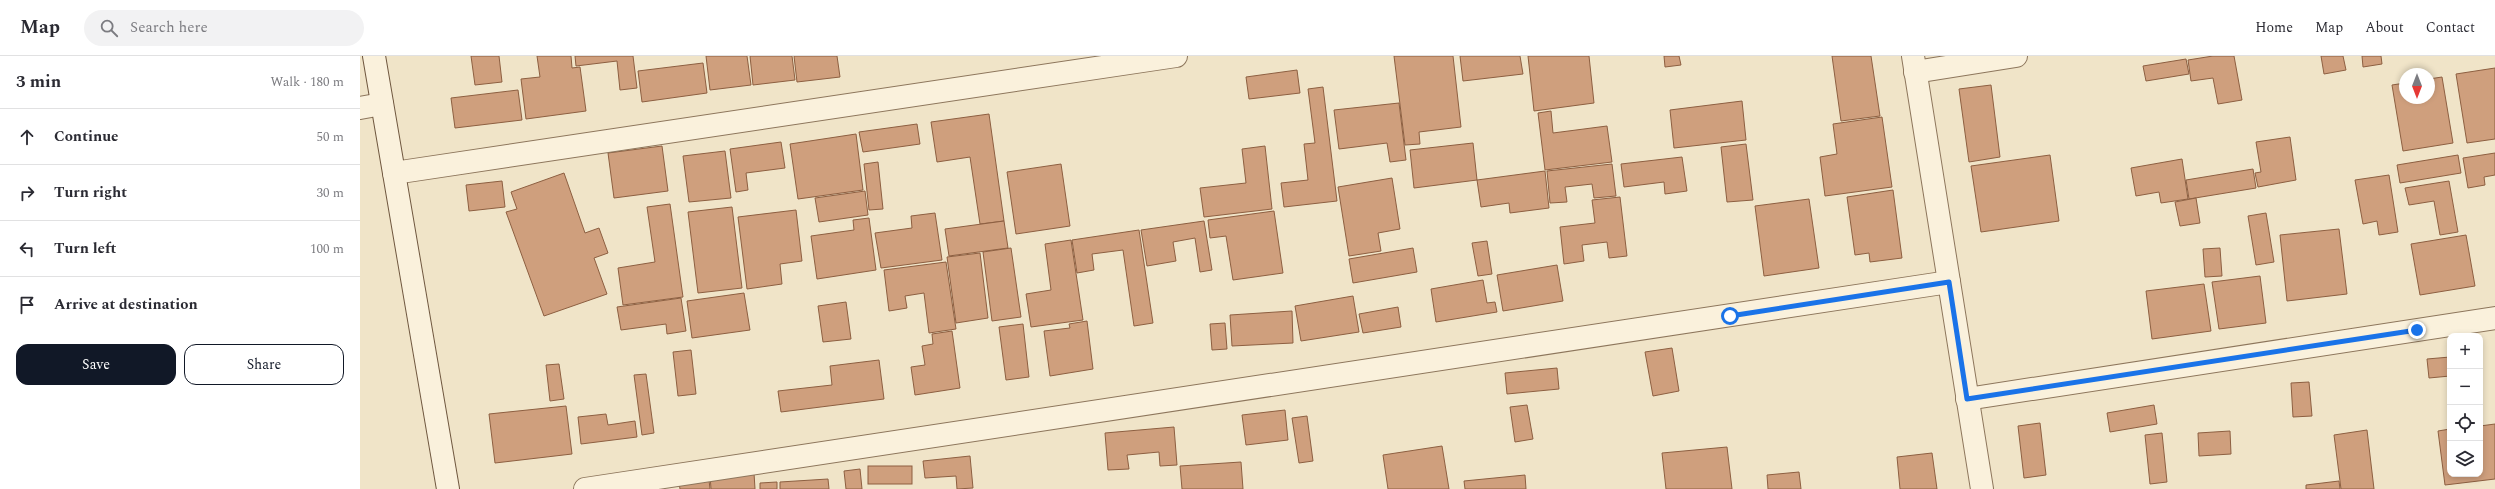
<!DOCTYPE html>
<meta charset="utf-8">
<style>
:root{--surface:#fff;--page:#f2f2f3;--text:#2b2b33;--muted:#7c7c81;--line:#e1e1e2;--accent:#111827}
body{margin:0;font-family:Spectral,serif;background:var(--page);color:var(--text)}
.controls{position:absolute;right:12px;bottom:12px;display:grid;overflow:hidden;border-radius:8px;box-shadow:0 2px 6px #0003}
.controls button{width:36px;height:36px;display:grid;place-items:center;padding:0;border:0;border-bottom:1px solid var(--line);background:var(--surface);color:var(--text);font:20px sans-serif}
.compass{position:absolute;left:2039px;top:12px;width:36px;height:36px;border-radius:50%;background:var(--surface);box-shadow:0 2px 6px #0003;rotate:180deg}
.stop{position:absolute;width:12px;height:12px;margin:-9px;border:3px solid #1a73e8;border-radius:50%;background:#fff}
.stop.end{background:#1a73e8;border-color:#fff;box-shadow:0 1px 4px #0008}
.list{margin:0;padding:0;list-style:none}
h2{display:flex;justify-content:space-between;align-items:center;height:52px;margin:0;padding:0 16px;font-size:17px}
h2 small{font-size:13px;font-weight:400;color:var(--muted)}
.list li{display:grid;grid-template-columns:26px 1fr auto;gap:12px;align-items:center;box-sizing:border-box;height:56px;padding:0 16px;border-top:1px solid var(--line)}
.list b{display:block;font-size:15px;white-space:nowrap}
.list em{font-size:13px;font-style:normal;color:var(--muted)}
.actions{display:flex;gap:8px;padding:12px 16px}
.actions a{flex:1;padding:9px 0;border:1px solid var(--accent);border-radius:12px;text-align:center;font-size:14px;color:var(--accent)}
.actions .main{background:var(--accent);color:#fff}
.icon{flex:none;width:22px;height:22px;fill:none;stroke:currentColor;stroke-width:2;stroke-linecap:round;stroke-linejoin:round}
.map{position:relative;flex:none;width:2135px;height:433px;overflow:hidden}
header{display:flex;align-items:center;gap:24px;box-sizing:border-box;height:56px;padding:0 20px;background:var(--surface);border-bottom:1px solid var(--line)}
header strong{font-size:19px}
nav{display:flex;gap:22px;margin-inline-start:auto;font-size:14px}
.search{width:280px;height:36px;background:var(--page);display:flex;align-items:center;gap:10px;box-sizing:border-box;padding:0 14px;border-radius:22px;color:var(--muted);font-size:15px}
main{display:flex}
aside{flex:1;background:var(--surface)}
.map>svg:first-child{display:block}
.building{fill:#cf9f7d;stroke:#8d5f41}
.lines{fill:none;stroke-linecap:round;stroke-linejoin:round}
.street-casing{stroke:#8d765c;stroke-width:24}
.secondary-casing{stroke:#6f573f;stroke-width:24}
.street{stroke:#faf1dc;stroke-width:22}
.secondary{stroke:#faf1dc;stroke-width:22}
.route{stroke:#1a73e8;stroke-width:5}
</style>
<header>
<strong>Map</strong>
<div class="search"><svg class="icon" aria-label="search" viewBox="0 0 24 24"><circle cx="10" cy="10" r="6"/><path d="M15 15l6 6"/></svg>Search here</div>
<nav><a>Home</a><a>Map</a><a>About</a><a>Contact</a></nav>
</header>
<main>
<aside>
<h2>3 min<small>Walk · 180 m</small></h2>
<ul class="list">
<li><svg class="icon" aria-label="ahead" viewBox="0 0 24 24"><path d="M12 20V5M6 11l6-6 6 6"/></svg><div><b>Continue</b></div><em>50 m</em></li>
<li><svg class="icon" aria-label="right" viewBox="0 0 24 24"><path d="M7 20v-9h11M14 6l5 5-5 5"/></svg><div><b>Turn right</b></div><em>30 m</em></li>
<li><svg class="icon" aria-label="left" viewBox="0 0 24 24"><path d="M17 20v-9H6M10 6l-5 5 5 5"/></svg><div><b>Turn left</b></div><em>100 m</em></li>
<li><svg class="icon" aria-label="arrive" viewBox="0 0 24 24"><path d="M6 21V4h12l-3 4 3 4H6"/></svg><div><b>Arrive at destination</b></div></li>
</ul>
<div class="actions"><a class="main">Save</a><a>Share</a></div>
</aside>
<div class="map">
<svg width="2135" height="433" viewBox="0 0 2135 433">
<rect width="100%" height="100%" fill="#f0e4c8"/>
<!-- building -->
<g class="building">
<path d="M111,0H139L142,26L115,29Z"/>
<path d="M177,0H211L212,12L220,11L226,55L166,63L161,23L180,21Z"/>
<path d="M215,0H273L277,32L260,34L257,5L216,10Z"/>
<path d="M346,0H387L391,29L350,34Z"/>
<path d="M390,0H432L435,24L393,29Z"/>
<path d="M434,0H477L480,21L437,26Z"/>
<path d="M1034,0H1093L1101,71L1059,76L1060,88L1045,89Z"/>
<path d="M1100,0H1160L1163,18L1103,25Z"/>
<path d="M1168,0H1229L1234,47L1174,55Z"/>
<path d="M1304,0H1319L1321,9L1305,11Z"/>
<path d="M1472,0H1511L1520,60L1481,65Z"/>
<path d="M1853,0H1874L1882,44L1858,48L1853,22L1831,25L1828,4Z"/>
<path d="M1961,0H1983L1986,14L1964,18Z"/>
<path d="M2002,0H2021L2022,8L2003,11Z"/>
<path d="M1826,3L1829,18L1786,25L1783,10Z"/>
<path d="M343,7L347,37L282,46L278,15Z"/>
<path d="M2135,12V83L2107,87L2096,18Z"/>
<path d="M937,14L940,37L889,43L886,21Z"/>
<path d="M2082,21L2093,87L2043,95L2032,29L2045,27V42H2069V23Z"/>
<path d="M1631,29L1640,101L1609,106L1599,33Z"/>
<path d="M963,31L977,145L924,151L921,127L948,124L944,88L955,87L948,33Z"/>
<path d="M158,34L162,64L95,72L91,42Z"/>
<path d="M1382,45L1386,84L1314,92L1310,54Z"/>
<path d="M1039,47L1046,104L1030,106L1027,87L979,93L974,54Z"/>
<path d="M1191,55L1193,77L1247,70L1252,106L1185,114L1178,57Z"/>
<path d="M629,58L644,165L620,168L610,101L577,106L571,66Z"/>
<path d="M1522,61L1532,131L1465,140L1460,101L1477,98L1473,68Z"/>
<path d="M557,68L560,88L503,96L499,76Z"/>
<path d="M496,78L503,134L438,143L430,88Z"/>
<path d="M1930,81L1936,124L1898,131L1895,117L1901,116L1896,86Z"/>
<path d="M421,86L425,112L386,117L388,134L376,136L370,93Z"/>
<path d="M1113,87L1117,124L1054,132L1050,94Z"/>
<path d="M1386,88L1393,144L1367,146L1361,91Z"/>
<path d="M302,90L308,135L254,142L248,97Z"/>
<path d="M905,90L912,153L844,161L840,132L886,127L882,93Z"/>
<path d="M365,95L371,142L329,146L323,100Z"/>
<path d="M2135,97V119L2124,121L2125,129L2108,132L2103,102Z"/>
<path d="M1690,99L1699,165L1621,176L1611,110Z"/>
<path d="M2098,99L2101,117L2040,127L2037,109Z"/>
<path d="M1322,101L1327,135L1305,138L1304,126L1264,131L1261,108Z"/>
<path d="M1822,103L1828,143L1801,147L1799,136L1776,140L1771,112Z"/>
<path d="M518,106L523,153L509,154L504,108Z"/>
<path d="M701,108L710,170L656,178L647,116Z"/>
<path d="M1252,108L1256,140L1234,142L1232,128L1205,131L1207,146L1190,147L1187,115Z"/>
<path d="M1893,113L1896,132L1829,143L1826,124Z"/>
<path d="M1185,115L1189,152L1150,157L1149,147L1121,151L1117,124Z"/>
<path d="M204,117L225,177L239,172L248,197L234,202L247,238L184,260L146,156L157,153L151,136Z"/>
<path d="M2029,119L2038,176L2019,179L2017,165L2003,168L1995,124Z"/>
<path d="M1032,122L1040,173L1018,177L1021,195L989,200L978,131Z"/>
<path d="M142,125L145,151L109,155L106,129Z"/>
<path d="M2089,125L2098,176L2080,179L2074,145L2049,149L2045,132Z"/>
<path d="M1533,134L1542,202L1510,206L1509,197L1495,199L1487,141Z"/>
<path d="M505,135L508,159L459,166L455,142Z"/>
<path d="M1260,141L1267,200L1249,202L1247,186L1222,189L1224,205L1204,208L1200,171L1235,167L1232,144Z"/>
<path d="M1836,142L1840,167L1820,170L1815,146Z"/>
<path d="M1449,143L1459,212L1404,220L1395,150Z"/>
<path d="M310,148L323,241L263,249L258,212L295,206L287,151Z"/>
<path d="M372,151L382,232L338,237L328,156Z"/>
<path d="M436,154L442,205L420,208L422,228L387,233L378,161Z"/>
<path d="M914,155L923,217L873,224L866,180L850,182L848,164Z"/>
<path d="M575,157L582,204L521,212L515,177L552,172L551,160Z"/>
<path d="M1906,157L1914,206L1896,209L1888,160Z"/>
<path d="M509,162L516,214L457,223L451,180L494,174L493,164Z"/>
<path d="M644,165L648,192L589,200L585,173Z"/>
<path d="M844,165L852,214L840,216L835,182L813,186L816,205L787,210L781,174Z"/>
<path d="M1979,173L1987,238L1927,245L1920,179Z"/>
<path d="M779,174L793,267L774,270L763,194L732,198L734,214L717,217L712,184Z"/>
<path d="M2106,179L2115,230L2060,239L2051,188Z"/>
<path d="M711,184L723,264L671,271L666,238L691,234L685,188Z"/>
<path d="M1127,185L1132,218L1118,220L1112,187Z"/>
<path d="M651,192L661,261L632,265L623,196Z"/>
<path d="M1053,192L1057,216L993,227L989,203Z"/>
<path d="M1860,192L1862,220L1845,221L1843,193Z"/>
<path d="M620,197L628,262L596,267L587,201Z"/>
<path d="M586,206L596,273L569,277L564,237L545,240L547,252L529,255L524,214Z"/>
<path d="M1197,209L1203,245L1143,255L1137,219Z"/>
<path d="M1900,220L1906,267L1859,273L1852,226Z"/>
<path d="M1123,224L1127,247L1135,246L1137,256L1076,266L1071,233Z"/>
<path d="M1844,228L1851,275L1792,283L1786,235Z"/>
<path d="M384,237L390,274L332,282L327,245Z"/>
<path d="M993,240L999,276L941,285L935,250Z"/>
<path d="M321,242L326,275L307,278L306,268L261,274L257,251Z"/>
<path d="M486,246L491,283L463,286L458,250Z"/>
<path d="M1038,251L1041,271L1003,277L999,258Z"/>
<path d="M932,255L933,287L872,290L870,259Z"/>
<path d="M727,265L733,313L690,320L684,275L710,272L709,268Z"/>
<path d="M865,267L867,293L852,294L850,268Z"/>
<path d="M663,268L669,321L646,324L639,271Z"/>
<path d="M592,275L600,332L555,339L551,311L565,309L562,290L573,288L572,278Z"/>
<path d="M1312,292L1319,335L1293,340L1285,296Z"/>
<path d="M331,294L336,338L318,340L313,296Z"/>
<path d="M2090,301V320L2069,322L2067,303Z"/>
<path d="M519,304L524,343L421,356L418,335L472,329L470,310Z"/>
<path d="M199,308L204,343L190,345L186,309Z"/>
<path d="M1197,312L1199,333L1147,338L1145,317Z"/>
<path d="M286,318L294,377L282,379L274,319Z"/>
<path d="M1949,326L1952,360L1933,361L1931,327Z"/>
<path d="M1167,349L1173,383L1155,386L1150,351Z"/>
<path d="M1794,349L1797,368L1750,376L1747,357Z"/>
<path d="M206,350L212,398L135,407L129,358Z"/>
<path d="M925,354L928,384L886,389L882,359Z"/>
<path d="M246,358L248,369L275,365L277,381L221,388L218,361Z"/>
<path d="M947,360L953,405L939,407L932,362Z"/>
<path d="M1680,367L1686,419L1664,422L1658,370Z"/>
<path d="M2135,368V423L2085,429L2078,375L2090,373V418H2120V370Z"/>
<path d="M814,371L817,409L800,410L799,396L767,399L769,413L748,414L745,377Z"/>
<path d="M2007,374L2014,433H1981L1974,379Z"/>
<path d="M1870,375L1871,398L1839,400L1838,377Z"/>
<path d="M1802,377L1807,426L1790,428L1785,379Z"/>
<path d="M1082,390L1089,433H1028L1023,399Z"/>
<path d="M1367,391L1372,433H1306L1302,397Z"/>
<path d="M1572,397L1577,433H1540L1537,401Z"/>
<path d="M610,400L613,432L597,433L596,420L565,422L563,405Z"/>
<path d="M881,406L883,433H822L820,410Z"/>
<rect x="508" y="410" width="44" height="18"/>
<path d="M500,413L502,433H486L484,415Z"/>
<path d="M1439,416L1441,433H1408L1407,419Z"/>
<path d="M394,417L395,433H351L350,419Z"/>
<path d="M1165,419L1166,433H1105L1104,425Z"/>
<path d="M468,423L469,433H420V426Z"/>
<path d="M349,424L350,433H320L319,427Z"/>
<path d="M1979,425L1980,433H1946V429Z"/>
<path d="M417,426V433H400V427Z"/>
</g>
<g class="lines">
<!-- street casing -->
<g class="street-casing">
<g id="street">
<path d="M1553,0L1622,433"/>
<path d="M1555,16L1656,0"/>
<path d="M0,52L22,48"/>
<path d="M34,117L816,0"/>
<path d="M1607,343L2135,262"/>
<path d="M225,433L1589,226"/>
</g>
</g>
<!-- secondary casing -->
<g class="secondary-casing">
<path id="secondary" d="M14,0L88,433"/>
</g>
<!-- street -->
<use href="#street" class="street"/>
<!-- secondary -->
<use href="#secondary" class="secondary"/>
</g>
<g class="lines">
<!-- route -->
<path class="route" d="M1370,260L1589,226L1607,343L2057,274"/>
</g>
</svg>
<div class="controls">
<button>+</button>
<button>−</button>
<button><svg class="icon" aria-label="locate" viewBox="0 0 24 24"><circle cx="12" cy="12" r="6"/><path d="M12 2v4M12 18v4M2 12h4M18 12h4"/></svg></button>
<button><svg class="icon" aria-label="layers" viewBox="0 0 24 24"><path d="M12 4l9 5-9 5-9-5zM3 14l9 5 9-5"/></svg></button>
</div>
<svg class="compass" viewBox="-18 -18 36 36"><path d="M0-13l5 13h-10z" fill="#e53935"/><path d="M0 13l5-13h-10z" fill="#7c7c81"/></svg>
<div class="stop" style="left:1370px;top:260px"></div>
<div class="stop end" style="left:2057px;top:274px"></div>
</div>
</main>
